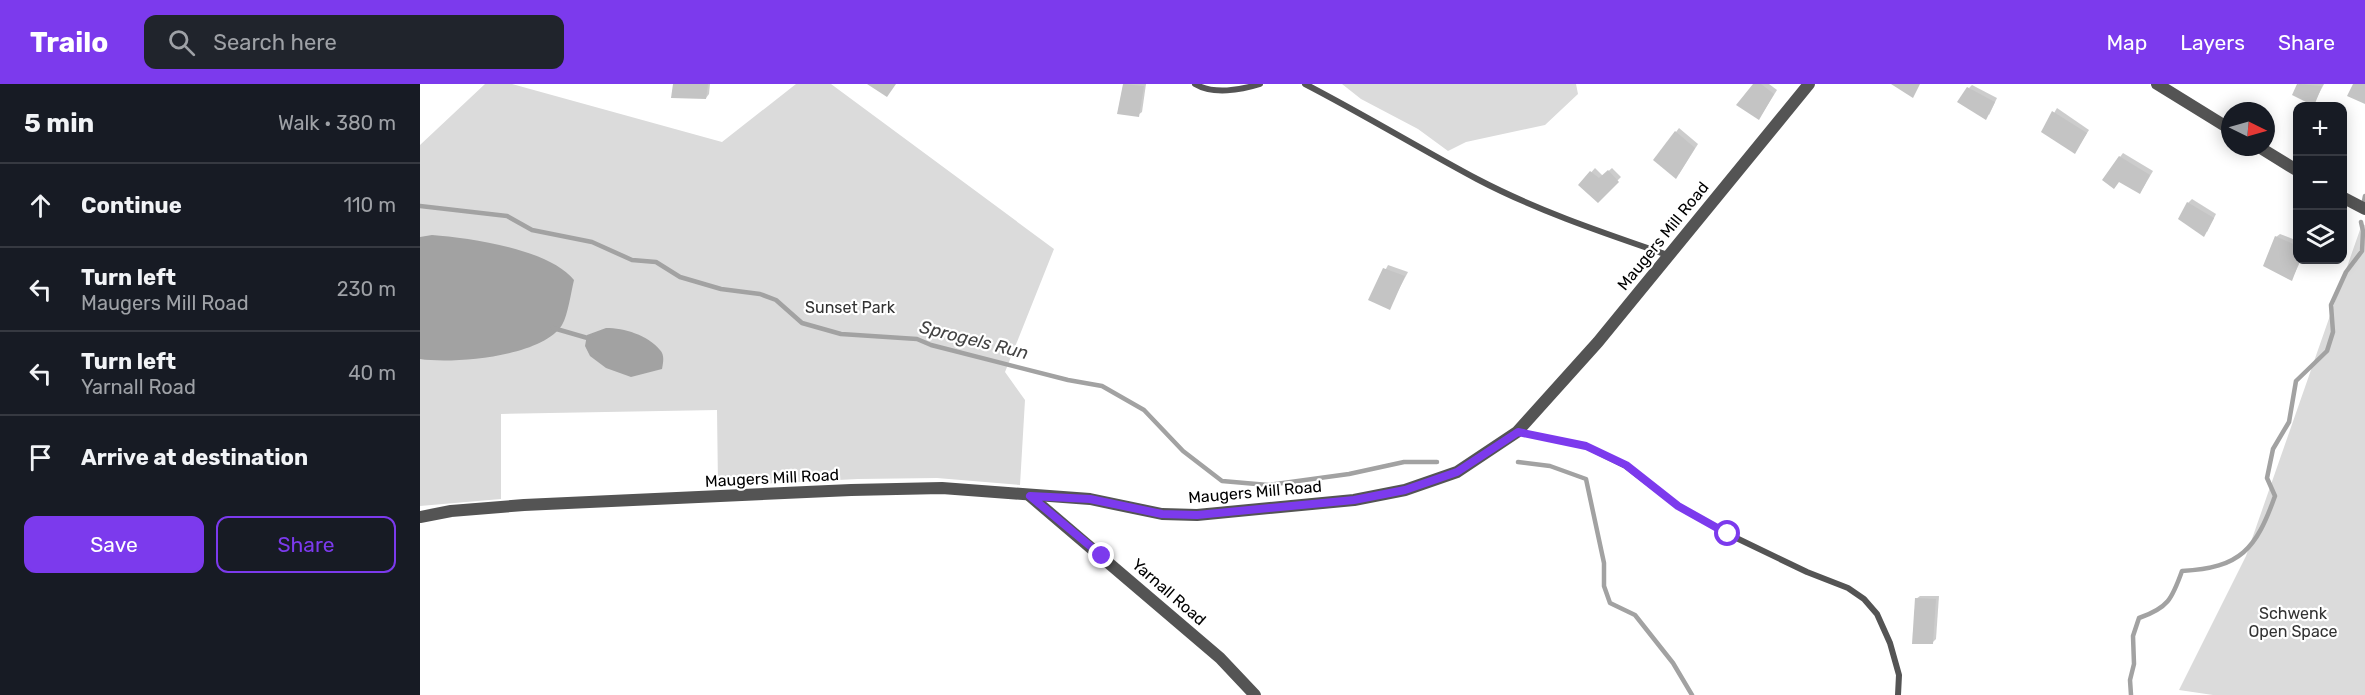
<!DOCTYPE html>
<meta charset="utf-8">
<style>
:root{--surface:#171b24;--page:#20242c;--text:#f1f3f6;--muted:#9ea1a6;--line:#363941;--accent:#7c3aed}
body{margin:0;font-family:Rubik,sans-serif;background:var(--page);color:var(--text)}
.controls{position:absolute;right:18px;top:18px;display:grid;overflow:hidden;border-radius:12px;box-shadow:0 3px 15px #0003}
.controls button{width:54px;height:54px;display:grid;place-items:center;padding:0;border:0;border-bottom:2px solid var(--line);background:var(--surface);color:var(--text);font:30px sans-serif}
.compass{position:absolute;left:1801px;top:18px;width:54px;height:54px;border-radius:50%;background:var(--surface);box-shadow:0 3px 15px #0003;rotate:95deg}
.stop{position:absolute;width:18px;height:18px;margin:-14px;border:4px solid #7c3aed;border-radius:50%;background:#fff}
.stop.end{background:#7c3aed;border-color:#fff;box-shadow:0 2px 6px #0008}
.list{margin:0;padding:0;list-style:none}
h2{display:flex;justify-content:space-between;align-items:center;height:78px;margin:0;padding:0 24px;font-size:26px}
h2 small{font-size:20px;font-weight:400;color:var(--muted)}
.list li{display:grid;grid-template-columns:39px 1fr auto;gap:18px;align-items:center;box-sizing:border-box;height:84px;padding:0 24px;border-top:2px solid var(--line)}
.list b{display:block;font-size:22px;white-space:nowrap}
.list p{margin:0;font-size:20px;white-space:nowrap;color:var(--muted)}
.list em{font-size:20px;font-style:normal;color:var(--muted)}
.actions{display:flex;gap:12px;padding:18px 24px}
.actions a{flex:1;padding:14px 0;border:2px solid var(--accent);border-radius:12px;text-align:center;font-size:21px;color:var(--accent)}
.actions .main{background:var(--accent);color:#fff}
.icon{flex:none;width:33px;height:33px;fill:none;stroke:currentColor;stroke-width:2;stroke-linecap:round;stroke-linejoin:round}
.map{position:relative;flex:none;width:1945px;height:611px;overflow:hidden}
header{display:flex;align-items:center;gap:36px;box-sizing:border-box;height:84px;padding:0 30px;background:var(--accent);color:#fff}
header strong{font-size:28px}
nav{display:flex;gap:33px;margin-inline-start:auto;font-size:21px}
.search{width:420px;height:54px;background:var(--page);display:flex;align-items:center;gap:15px;box-sizing:border-box;padding:0 21px;border-radius:12px;color:var(--muted);font-size:22px}
main{display:flex}
aside{flex:1;background:var(--surface)}
.map>svg:first-child{display:block}
.green{fill:#dbdbdb}
.water{fill:#a2a2a2}
.shadow{fill:#0003}
.lines{fill:none;stroke-linecap:round;stroke-linejoin:round}
.stream{stroke:#a2a2a2;stroke-width:4.5}
.building{fill:#c4c4c4}
.service{stroke:#545454;stroke-width:6}
.minor{stroke:#545454;stroke-width:12}
.tertiary{stroke:#545454;stroke-width:12}
.route{stroke:#7c3aed;stroke-width:8}
.labels{text-anchor:middle;dominant-baseline:central;stroke-width:4.5;stroke-linejoin:round;paint-order:stroke}
.street-label{font-size:16px;fill:#000;stroke:#fff}
.park-label{font-size:16px;fill:#323232;stroke:#fff}
.water-label{font-size:18px;font-style:italic;fill:#434343;stroke:#fff}
</style>
<header>
<strong>Trailo</strong>
<div class="search"><svg class="icon" aria-label="search" viewBox="0 0 24 24"><circle cx="10" cy="10" r="6"/><path d="M15 15l6 6"/></svg>Search here</div>
<nav><a>Map</a><a>Layers</a><a>Share</a></nav>
</header>
<main>
<aside>
<h2>5 min<small>Walk · 380 m</small></h2>
<ul class="list">
<li><svg class="icon" aria-label="ahead" viewBox="0 0 24 24"><path d="M12 20V5M6 11l6-6 6 6"/></svg><div><b>Continue</b></div><em>110 m</em></li>
<li><svg class="icon" aria-label="left" viewBox="0 0 24 24"><path d="M17 20v-9H6M10 6l-5 5 5 5"/></svg><div><b>Turn left</b><p>Maugers Mill Road</p></div><em>230 m</em></li>
<li><svg class="icon" aria-label="left" viewBox="0 0 24 24"><path d="M17 20v-9H6M10 6l-5 5 5 5"/></svg><div><b>Turn left</b><p>Yarnall Road</p></div><em>40 m</em></li>
<li><svg class="icon" aria-label="arrive" viewBox="0 0 24 24"><path d="M6 21V4h12l-3 4 3 4H6"/></svg><div><b>Arrive at destination</b></div></li>
</ul>
<div class="actions"><a class="main">Save</a><a>Share</a></div>
</aside>
<div class="map">
<svg width="1945" height="611" viewBox="0 0 1945 611">
<rect width="100%" height="100%" fill="#fff"/>
<!-- green -->
<g class="green">
<path d="M65,0H92L302,58L376,0H411L634,165L585,288L605,316L600,401L517,394L438,395L298,402L297,326L81,330V415L0,422V61Z"/>
<path d="M922,0H1156L1158,10L1125,41L1046,58L1028,67L998,45L941,15Z"/>
<path d="M1942,140L1945,141V611H1793L1759,606L1826,472Z"/>
</g>
<!-- water -->
<g class="water">
<path d="M12,151C51,154 129,165 154,196C151,208 148,231 142,241C122,273 33,280 0,275V153Z"/>
<path d="M186,244C204,244 228,251 240,266C245,271 243,279 242,285L211,293L186,284L170,272L165,262L167,251Z"/>
</g>
<!-- shadow -->
<g class="shadow">
<path d="M254,0H290L289,10L286,14Z"/>
<path d="M704,0H726L722,28L718,31L699,29Z"/>
<path d="M1335,0H1349L1357,6L1342,30Z"/>
<path d="M1879,0H1904L1893,21L1874,11Z"/>
<path d="M1552,1L1577,14L1569,31L1549,4Z"/>
<path d="M1637,24L1669,46L1655,68L1623,48Z"/>
<path d="M1259,44L1278,60L1259,90L1235,76Z"/>
<path d="M1703,69L1733,87L1723,104L1700,73Z"/>
<path d="M1175,84L1183,92L1192,84L1201,93L1178,116L1160,101Z"/>
<path d="M1772,115L1796,130L1787,148L1768,119Z"/>
<path d="M1860,150L1878,157V176H1881L1872,195L1856,153Z"/>
<path d="M968,181L988,188L969,224L950,215Z"/>
<path d="M1500,512H1519L1516,555L1513,558L1496,515Z"/>
</g>
<g class="lines">
<!-- stream -->
<g class="stream">
<path d="M1944,117L1945,112"/>
<path d="M0,122L87,132L112,146L172,158L212,176L236,178L260,193L301,205L340,210L356,216L382,239L421,250L497,255L511,261L648,296L682,302L724,326L763,367L802,397L848,401L929,390L984,378H1017"/>
<path d="M133,244L171,255"/>
<path d="M1098,378L1130,382L1166,395L1184,479V502L1190,519L1215,531L1253,579L1272,611"/>
<path d="M1711,611L1710,596L1714,580L1713,552L1719,534C1748,524 1752,515 1762,487C1821,484 1836,465 1855,412L1847,394L1853,365L1869,338L1876,297L1907,267L1913,248L1911,221L1926,188L1942,167L1943,147L1941,138"/>
</g>
</g>
<!-- building -->
<g class="building">
<path d="M253,0H288L286,15L251,14Z"/>
<path d="M447,0H476L467,13Z"/>
<path d="M703,0L724,2L719,33L697,30Z"/>
<path d="M1333,0H1341L1354,10L1339,36L1316,21Z"/>
<path d="M1471,0H1500L1493,14Z"/>
<path d="M1877,0L1902,2L1894,22L1872,11Z"/>
<path d="M1933,0H1945V20L1927,12Z"/>
<path d="M1547,3L1575,18L1566,36L1537,18Z"/>
<path d="M1632,27L1667,49L1655,70L1621,48Z"/>
<path d="M1255,47L1275,64L1256,95L1233,76Z"/>
<path d="M1699,72L1730,91L1720,110L1699,98L1694,105L1682,96Z"/>
<path d="M1188,86L1199,98L1178,119L1158,101L1170,87L1179,94Z"/>
<path d="M1767,118L1794,134L1784,153L1758,135Z"/>
<path d="M1855,152L1878,162V176H1880L1872,197L1843,182Z"/>
<path d="M963,184L985,192L970,226L948,216Z"/>
<path d="M1495,514L1516,515L1513,560H1492Z"/>
</g>
<g class="lines">
<!-- service -->
<g class="service">
<path d="M775,0C793,11 821,6 840,0"/>
<path d="M885,0C943,30 999,64 1057,95C1118,127 1184,149 1248,171"/>
<path d="M1098,348L1166,362L1206,382L1258,422L1308,450L1387,488L1428,504L1444,515L1457,530L1470,559L1479,591L1478,611"/>
</g>
<!-- minor -->
<g class="minor">
<path d="M1737,0L1810,45"/>
<path d="M1839,63L1878,87"/>
<path d="M1922,113L1945,125"/>
<path d="M610,412L800,574L835,611"/>
</g>
<!-- tertiary -->
<path class="tertiary" d="M0,433L31,427L104,421L431,406L522,404L670,415L742,430L777,431L934,416L985,406L1037,388L1097,348L1178,258L1389,0"/>
</g>
<g class="lines">
<!-- route -->
<path class="route" d="M682,472L610,412L670,415L742,430L777,431L934,416L985,406L1037,388L1098,348L1166,362L1206,381L1258,422L1308,450"/>
</g>
<g class="labels">
<!-- street labels -->
<g class="street-label">
<text transform="translate(1243 152) rotate(-51)">Maugers Mill Road</text>
<text transform="translate(352 394) rotate(-3)">Maugers Mill Road</text>
<text transform="translate(835 408) rotate(-5)">Maugers Mill Road</text>
<text transform="translate(749 508) rotate(41)">Yarnall Road</text>
</g>
<!-- park labels -->
<g class="park-label">
<text x="430" y="223">Sunset Park</text>
<text x="1873" y="529">Schwenk<tspan x="1873" dy="18">Open Space</tspan></text>
</g>
<!-- water labels -->
<g class="water-label">
<text transform="translate(554 256) rotate(14)">Sprogels Run</text>
</g>
</g>
</svg>
<div class="controls">
<button>+</button>
<button>−</button>
<button><svg class="icon" aria-label="layers" viewBox="0 0 24 24"><path d="M12 4l9 5-9 5-9-5zM3 14l9 5 9-5"/></svg></button>
</div>
<svg class="compass" viewBox="-18 -18 36 36"><path d="M0-13l5 13h-10z" fill="#e53935"/><path d="M0 13l5-13h-10z" fill="#9ea1a6"/></svg>
<div class="stop" style="left:1308px;top:450px"></div>
<div class="stop end" style="left:682px;top:472px"></div>
</div>
</main>
